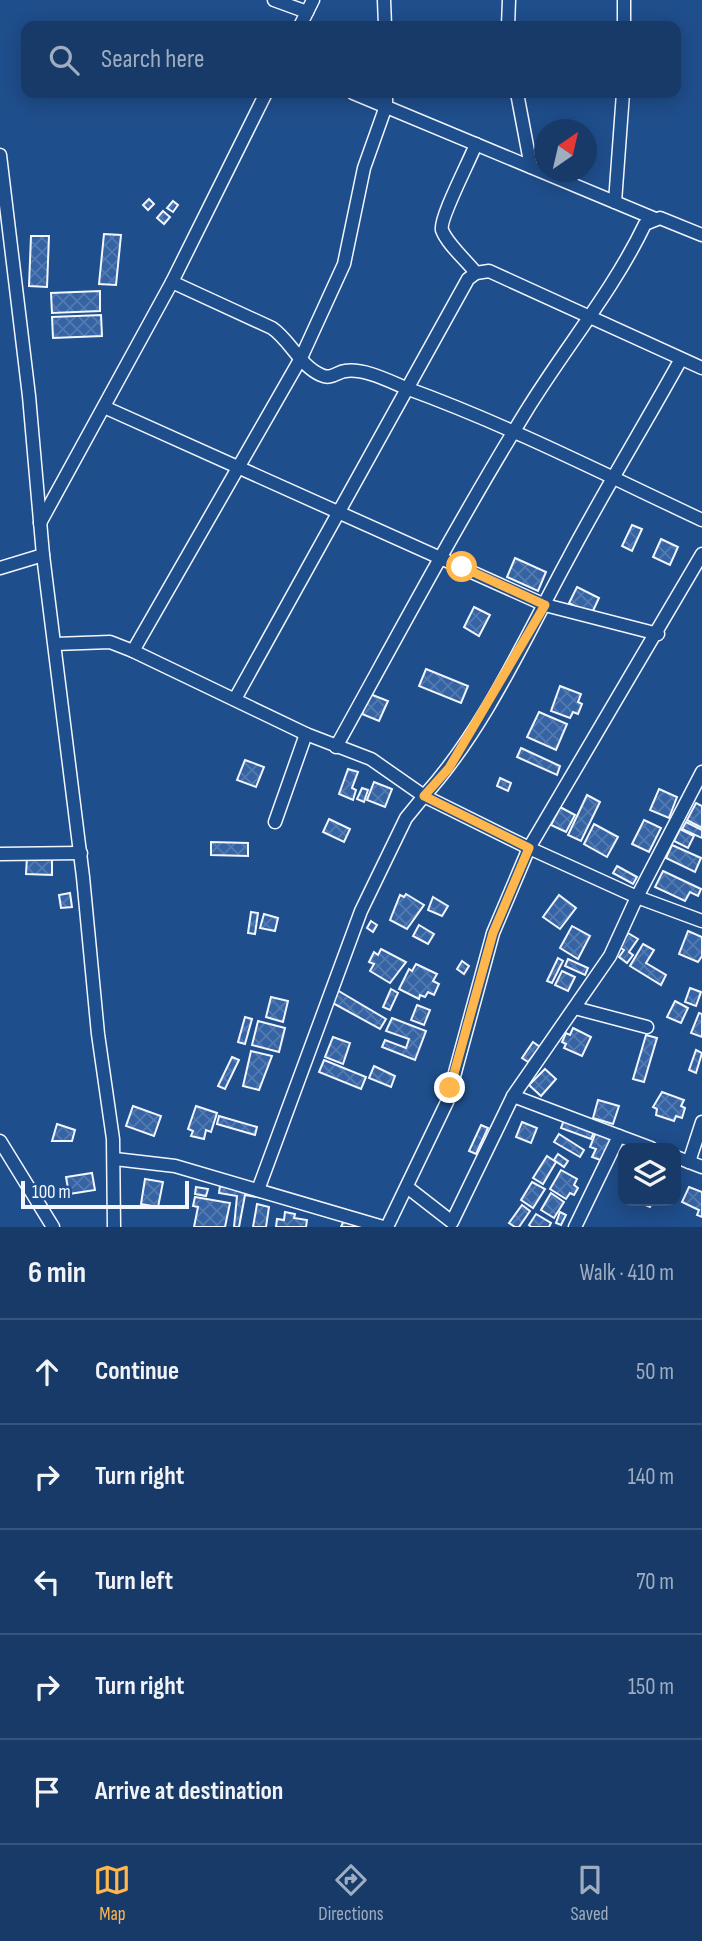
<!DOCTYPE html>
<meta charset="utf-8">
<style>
:root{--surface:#173a69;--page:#244571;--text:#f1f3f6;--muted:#9eadc0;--line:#36547d;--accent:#ffb74d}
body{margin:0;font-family:"Sofia Sans Condensed",sans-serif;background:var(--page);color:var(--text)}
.controls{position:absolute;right:21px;bottom:21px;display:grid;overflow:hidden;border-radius:14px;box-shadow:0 4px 18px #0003}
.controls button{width:63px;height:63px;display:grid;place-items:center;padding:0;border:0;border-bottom:2px solid var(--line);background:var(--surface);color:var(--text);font:35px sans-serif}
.compass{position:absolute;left:534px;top:119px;width:63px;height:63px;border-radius:50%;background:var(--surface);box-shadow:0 4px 18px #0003;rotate:34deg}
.scale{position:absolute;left:21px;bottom:18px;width:168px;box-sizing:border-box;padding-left:7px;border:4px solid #f2f6ff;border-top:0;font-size:19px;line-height:24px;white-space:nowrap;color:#f2f6ff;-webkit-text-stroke:5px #1f4e8c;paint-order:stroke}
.stop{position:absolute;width:21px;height:21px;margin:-16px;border:5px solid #ffb74d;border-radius:50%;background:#fff}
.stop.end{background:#ffb74d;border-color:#fff;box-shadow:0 2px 7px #0008}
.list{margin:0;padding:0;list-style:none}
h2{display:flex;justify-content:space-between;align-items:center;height:91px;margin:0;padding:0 28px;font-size:30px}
h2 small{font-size:23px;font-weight:400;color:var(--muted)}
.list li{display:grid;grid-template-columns:46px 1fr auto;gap:21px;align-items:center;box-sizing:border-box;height:105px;padding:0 28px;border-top:2px solid var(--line)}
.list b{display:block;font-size:26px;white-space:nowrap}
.list em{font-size:23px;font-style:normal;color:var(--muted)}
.icon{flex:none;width:38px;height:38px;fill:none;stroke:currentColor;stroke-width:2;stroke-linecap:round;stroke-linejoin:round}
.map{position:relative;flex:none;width:702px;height:1227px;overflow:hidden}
.search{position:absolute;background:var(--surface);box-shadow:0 4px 18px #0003;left:21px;right:21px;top:21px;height:77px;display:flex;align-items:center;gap:18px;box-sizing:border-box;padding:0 24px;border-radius:14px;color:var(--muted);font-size:26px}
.sheet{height:616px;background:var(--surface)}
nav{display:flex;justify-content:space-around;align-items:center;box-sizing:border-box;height:98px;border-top:2px solid var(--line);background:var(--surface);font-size:19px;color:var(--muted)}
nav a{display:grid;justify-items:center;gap:4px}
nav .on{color:var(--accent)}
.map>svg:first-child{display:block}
.building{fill:url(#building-cross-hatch);stroke:#f2f6ff;stroke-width:2}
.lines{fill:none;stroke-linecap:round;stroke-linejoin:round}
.minor-casing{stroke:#f2f6ff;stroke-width:15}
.minor{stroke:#1f4e8c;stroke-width:12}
.route{stroke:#ffb74d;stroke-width:9}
</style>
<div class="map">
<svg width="702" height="1227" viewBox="0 0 702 1227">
<defs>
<pattern id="building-cross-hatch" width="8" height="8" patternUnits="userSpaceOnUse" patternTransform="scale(1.75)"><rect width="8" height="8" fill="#3563a3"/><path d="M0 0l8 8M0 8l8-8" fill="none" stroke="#537ab1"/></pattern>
</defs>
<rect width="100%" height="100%" fill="#1f4e8c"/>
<!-- building -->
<g class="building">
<path d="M149,199L154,204L148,210L143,205Z"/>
<path d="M173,201L178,205L173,212L167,208Z"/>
<path d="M163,211L170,217L164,224L157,218Z"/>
<path d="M104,234L121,235L116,285L99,284Z"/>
<path d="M31,236H49L47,287L29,286Z"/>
<path d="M100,291V311L52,313L51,293Z"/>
<path d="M101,315L102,336L53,338L52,317Z"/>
<path d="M632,525L642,529L632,551L622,546Z"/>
<path d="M661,539L678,547L670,565L653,557Z"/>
<path d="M515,558L546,572L538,591L507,577Z"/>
<path d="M577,587L599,598L591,615L569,603Z"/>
<path d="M474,607L490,615L479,636L464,627Z"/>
<path d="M426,669L468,686L461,703L419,686Z"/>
<path d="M560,686L581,694L578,702L582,704L578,714L573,712L570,718L551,711Z"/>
<path d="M370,694L388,701L379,721L362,714Z"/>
<path d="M539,712L567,724L556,750L527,737Z"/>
<path d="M521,748L560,766L557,775L517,757Z"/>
<path d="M245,760L264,767L256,787L237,780Z"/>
<path d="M348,769L358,772L352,788L356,790L353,800L339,794Z"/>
<path d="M500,778L511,783L508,791L497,786Z"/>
<path d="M374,782L392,789L385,807L367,800Z"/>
<path d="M362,788L368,790L364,802L357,799Z"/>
<path d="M659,789L677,797L669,818L650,810Z"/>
<path d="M587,795L600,802L581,841L568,835Z"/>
<path d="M696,803L702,806V828L687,820Z"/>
<path d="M560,807L575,815L566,832L551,825Z"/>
<path d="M329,819L350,829L344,842L323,832Z"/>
<path d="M644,820L661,828L649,852L632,844Z"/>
<path d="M686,822L702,830V838L682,829Z"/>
<path d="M594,824L618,837L607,857L584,844Z"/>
<path d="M680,829L694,836L688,848L674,841Z"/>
<path d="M211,842L248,843V856L211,855Z"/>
<path d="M672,845L701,858L695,872L666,858Z"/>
<path d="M27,857L52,858V875L26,874Z"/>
<path d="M617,866L637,877L633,884L613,873Z"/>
<path d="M663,871L701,889L698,896L690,892L685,901L655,887Z"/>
<path d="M70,893L72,907L61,908L59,895Z"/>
<path d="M406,894L424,905L407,929L390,920L400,895L404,897Z"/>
<path d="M559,895L576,908L560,929L543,917Z"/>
<path d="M433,897L448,906L442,916L428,910Z"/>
<path d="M251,912L258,913L255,934L248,933Z"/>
<path d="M264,914L278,918L275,931L260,928Z"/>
<path d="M371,921L377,925L373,932L367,928Z"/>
<path d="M419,925L434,934L428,944L413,936Z"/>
<path d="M572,926L590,936L578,959L560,948Z"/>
<path d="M688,931L702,937V956L698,962L679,954Z"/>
<path d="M628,933L638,939L629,952L633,955L627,963L619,957L624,950L619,947Z"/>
<path d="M643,944L654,950L646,963L666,975L661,985L630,966Z"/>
<path d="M381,949L406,962L390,983L370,971L374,964L369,962L374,952L378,955Z"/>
<path d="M558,958L563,961L552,983L547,981Z"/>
<path d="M568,959L588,968L585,975L565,966Z"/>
<path d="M462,961L469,966L464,974L457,969Z"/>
<path d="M416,964L437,974L433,981L439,984L434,995L428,992L425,997L420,995L419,999L399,989L409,969L412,971Z"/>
<path d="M562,971L575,977L568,991L555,985Z"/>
<path d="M690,988L701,992L696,1006L685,1002Z"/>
<path d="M391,989L398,993L390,1010L383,1007Z"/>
<path d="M337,990L386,1019L380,1029L331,1002Z"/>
<path d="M271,997L288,1001L283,1022L266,1017Z"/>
<path d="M675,1001L688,1008L681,1023L667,1017Z"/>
<path d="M417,1005L430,1010L424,1025L411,1020Z"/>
<path d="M699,1013L702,1014V1037L691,1033Z"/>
<path d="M245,1017L252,1019L245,1044L238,1042Z"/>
<path d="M392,1018L426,1031L415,1060L382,1047L385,1040L406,1048L409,1039L386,1031Z"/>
<path d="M258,1021L285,1028L279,1052L252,1045Z"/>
<path d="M573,1028L591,1037L582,1056L564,1048L566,1044L562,1042L566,1033L570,1035Z"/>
<path d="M646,1035L657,1038L644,1082L633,1079Z"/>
<path d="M333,1037L350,1043L343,1064L325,1057Z"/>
<path d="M533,1042L540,1047L528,1062L522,1058Z"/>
<path d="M696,1050L702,1053L696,1073L689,1070Z"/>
<path d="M251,1051L272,1056L259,1090L243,1086Z"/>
<path d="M232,1057L239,1060L225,1089L218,1086Z"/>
<path d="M324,1060L366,1077L361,1089L319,1072Z"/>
<path d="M374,1066L395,1076L391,1087L369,1078Z"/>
<path d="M545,1069L556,1079L541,1096L529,1085Z"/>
<path d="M662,1092L684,1100L681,1106L685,1108L682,1118L676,1116L674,1121L656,1115L657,1109L653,1107Z"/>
<path d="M598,1100L619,1106L613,1124L593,1118Z"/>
<path d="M133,1106L161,1116L154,1136L126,1126Z"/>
<path d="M196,1106L217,1113L211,1132L206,1130L204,1139L191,1136L193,1131L188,1129Z"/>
<path d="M219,1116L257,1127L255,1135L217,1124Z"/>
<path d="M564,1120L594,1132L591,1139L561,1128Z"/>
<path d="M522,1122L537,1128L531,1143L516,1137Z"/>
<path d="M57,1124L75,1130L72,1141H52Z"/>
<path d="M481,1125L488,1128L476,1154L469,1151Z"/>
<path d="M596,1132L613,1139L603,1161L592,1157L596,1149L590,1147Z"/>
<path d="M559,1134L584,1150L580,1157L554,1142Z"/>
<path d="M558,1154L568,1161L564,1167L554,1160Z"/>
<path d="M547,1156L556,1162L543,1184L533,1178Z"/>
<path d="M561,1170L577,1179L574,1185L578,1188L574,1195L570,1193L566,1199L550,1189Z"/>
<path d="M92,1173L95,1190L69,1194L66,1177Z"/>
<path d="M145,1179L163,1182L158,1207L141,1204Z"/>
<path d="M532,1182L545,1189L533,1208L521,1200Z"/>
<path d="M220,1186L268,1195V1199L245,1195L239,1227H234L237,1196L219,1193Z"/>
<path d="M196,1187L208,1189L206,1196L195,1194Z"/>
<path d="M689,1187L702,1192V1217L697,1215L699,1210L682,1202Z"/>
<path d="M551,1193L564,1202L554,1218L541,1210Z"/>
<path d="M195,1197L230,1203L225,1227H194L198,1207L193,1206Z"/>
<path d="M636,1201H653L650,1207Z"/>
<path d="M257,1204L269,1207L266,1227H253Z"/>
<path d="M522,1205L530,1211L519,1227H515L509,1223Z"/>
<path d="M285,1212L295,1214L294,1218L307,1220L306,1227H276L277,1219L284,1220Z"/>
<path d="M560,1212L566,1215L561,1225L556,1223Z"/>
<path d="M536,1214L551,1223L549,1227H531L529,1225Z"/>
<path d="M344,1220L366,1227H341Z"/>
</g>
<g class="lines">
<!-- minor casing -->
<g class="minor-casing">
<g id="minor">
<path d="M274,0L307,12"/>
<path d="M384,0L385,26"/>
<path d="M624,0V26"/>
<path d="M300,26L313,0"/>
<path d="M508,26L509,0"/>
<path d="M353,93L653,218"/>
<path d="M517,93L531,167"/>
<path d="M476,144C470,160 439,219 442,230C447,244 467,261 476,273"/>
<path d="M0,155L29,396L43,555L83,877L98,1034L113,1139L114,1227"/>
<path d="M615,202L623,93"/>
<path d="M172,282L272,328C290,340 300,366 321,375C331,380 337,372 345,371C364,368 389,381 406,388C508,425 604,474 702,520"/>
<path d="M104,407L545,605L658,634"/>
<path d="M40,523L172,282L266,93"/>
<path d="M0,568L43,555"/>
<path d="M55,644L110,642L133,651L306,734L371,759L424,796C484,730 525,638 568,559C604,491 644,426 681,359"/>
<path d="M133,651L301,358L344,264L364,168L386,106V93"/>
<path d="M235,699L468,279L476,273L489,271L702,368"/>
<path d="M336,747C398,635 458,522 525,413C564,349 613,291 645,224L660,218L702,235"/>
<path d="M275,822L306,734"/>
<path d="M0,854L81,853"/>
<path d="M575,1008L647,1027"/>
<path d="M513,1096L619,1136L575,1227"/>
<path d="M619,1136L651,1148"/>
<path d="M0,1141L53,1227"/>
<path d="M676,1157L702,1167"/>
<path d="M115,1159L175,1166L383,1227"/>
<path d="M689,1162L702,1122"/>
<path d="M407,1187L452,1222L513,1096L610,956L637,897L702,772"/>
<path d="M258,1190L361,911L406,818L424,796L529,848L702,554"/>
<path d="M387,1227L447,1102L493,933L529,848L637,897L702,921"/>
</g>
</g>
<!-- minor -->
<use href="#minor" class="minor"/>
</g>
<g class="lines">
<!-- route -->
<path class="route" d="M450,1088L493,933L529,848L424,796L449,768L545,605L462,567"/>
</g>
</svg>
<div class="controls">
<button><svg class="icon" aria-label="layers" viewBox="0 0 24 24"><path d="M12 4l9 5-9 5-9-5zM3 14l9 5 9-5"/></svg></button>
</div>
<svg class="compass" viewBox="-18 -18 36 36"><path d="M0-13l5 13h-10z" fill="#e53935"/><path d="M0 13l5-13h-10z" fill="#9eadc0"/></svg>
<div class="scale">100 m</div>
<div class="stop" style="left:462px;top:567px"></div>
<div class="stop end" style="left:450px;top:1088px"></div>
<div class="search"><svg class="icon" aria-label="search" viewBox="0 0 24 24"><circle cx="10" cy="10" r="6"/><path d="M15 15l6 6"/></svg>Search here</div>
</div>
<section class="sheet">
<h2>6 min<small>Walk · 410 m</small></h2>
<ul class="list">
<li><svg class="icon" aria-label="ahead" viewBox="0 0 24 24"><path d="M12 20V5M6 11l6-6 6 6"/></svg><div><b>Continue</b></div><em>50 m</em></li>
<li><svg class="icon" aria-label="right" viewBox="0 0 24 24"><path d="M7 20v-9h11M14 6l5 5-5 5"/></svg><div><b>Turn right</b></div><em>140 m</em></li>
<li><svg class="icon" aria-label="left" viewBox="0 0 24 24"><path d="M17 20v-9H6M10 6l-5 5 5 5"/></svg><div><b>Turn left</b></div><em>70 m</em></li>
<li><svg class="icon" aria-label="right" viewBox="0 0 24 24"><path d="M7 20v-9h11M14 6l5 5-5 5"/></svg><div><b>Turn right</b></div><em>150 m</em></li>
<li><svg class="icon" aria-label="arrive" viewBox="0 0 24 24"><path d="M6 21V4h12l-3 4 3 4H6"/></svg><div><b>Arrive at destination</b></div></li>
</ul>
</section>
<nav>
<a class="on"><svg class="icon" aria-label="map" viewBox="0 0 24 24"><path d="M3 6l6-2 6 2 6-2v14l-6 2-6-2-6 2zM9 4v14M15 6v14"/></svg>Map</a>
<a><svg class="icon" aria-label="directions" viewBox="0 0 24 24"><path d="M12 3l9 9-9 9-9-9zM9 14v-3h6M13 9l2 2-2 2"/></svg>Directions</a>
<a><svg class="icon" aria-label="saved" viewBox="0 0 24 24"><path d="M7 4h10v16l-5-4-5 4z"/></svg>Saved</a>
</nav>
